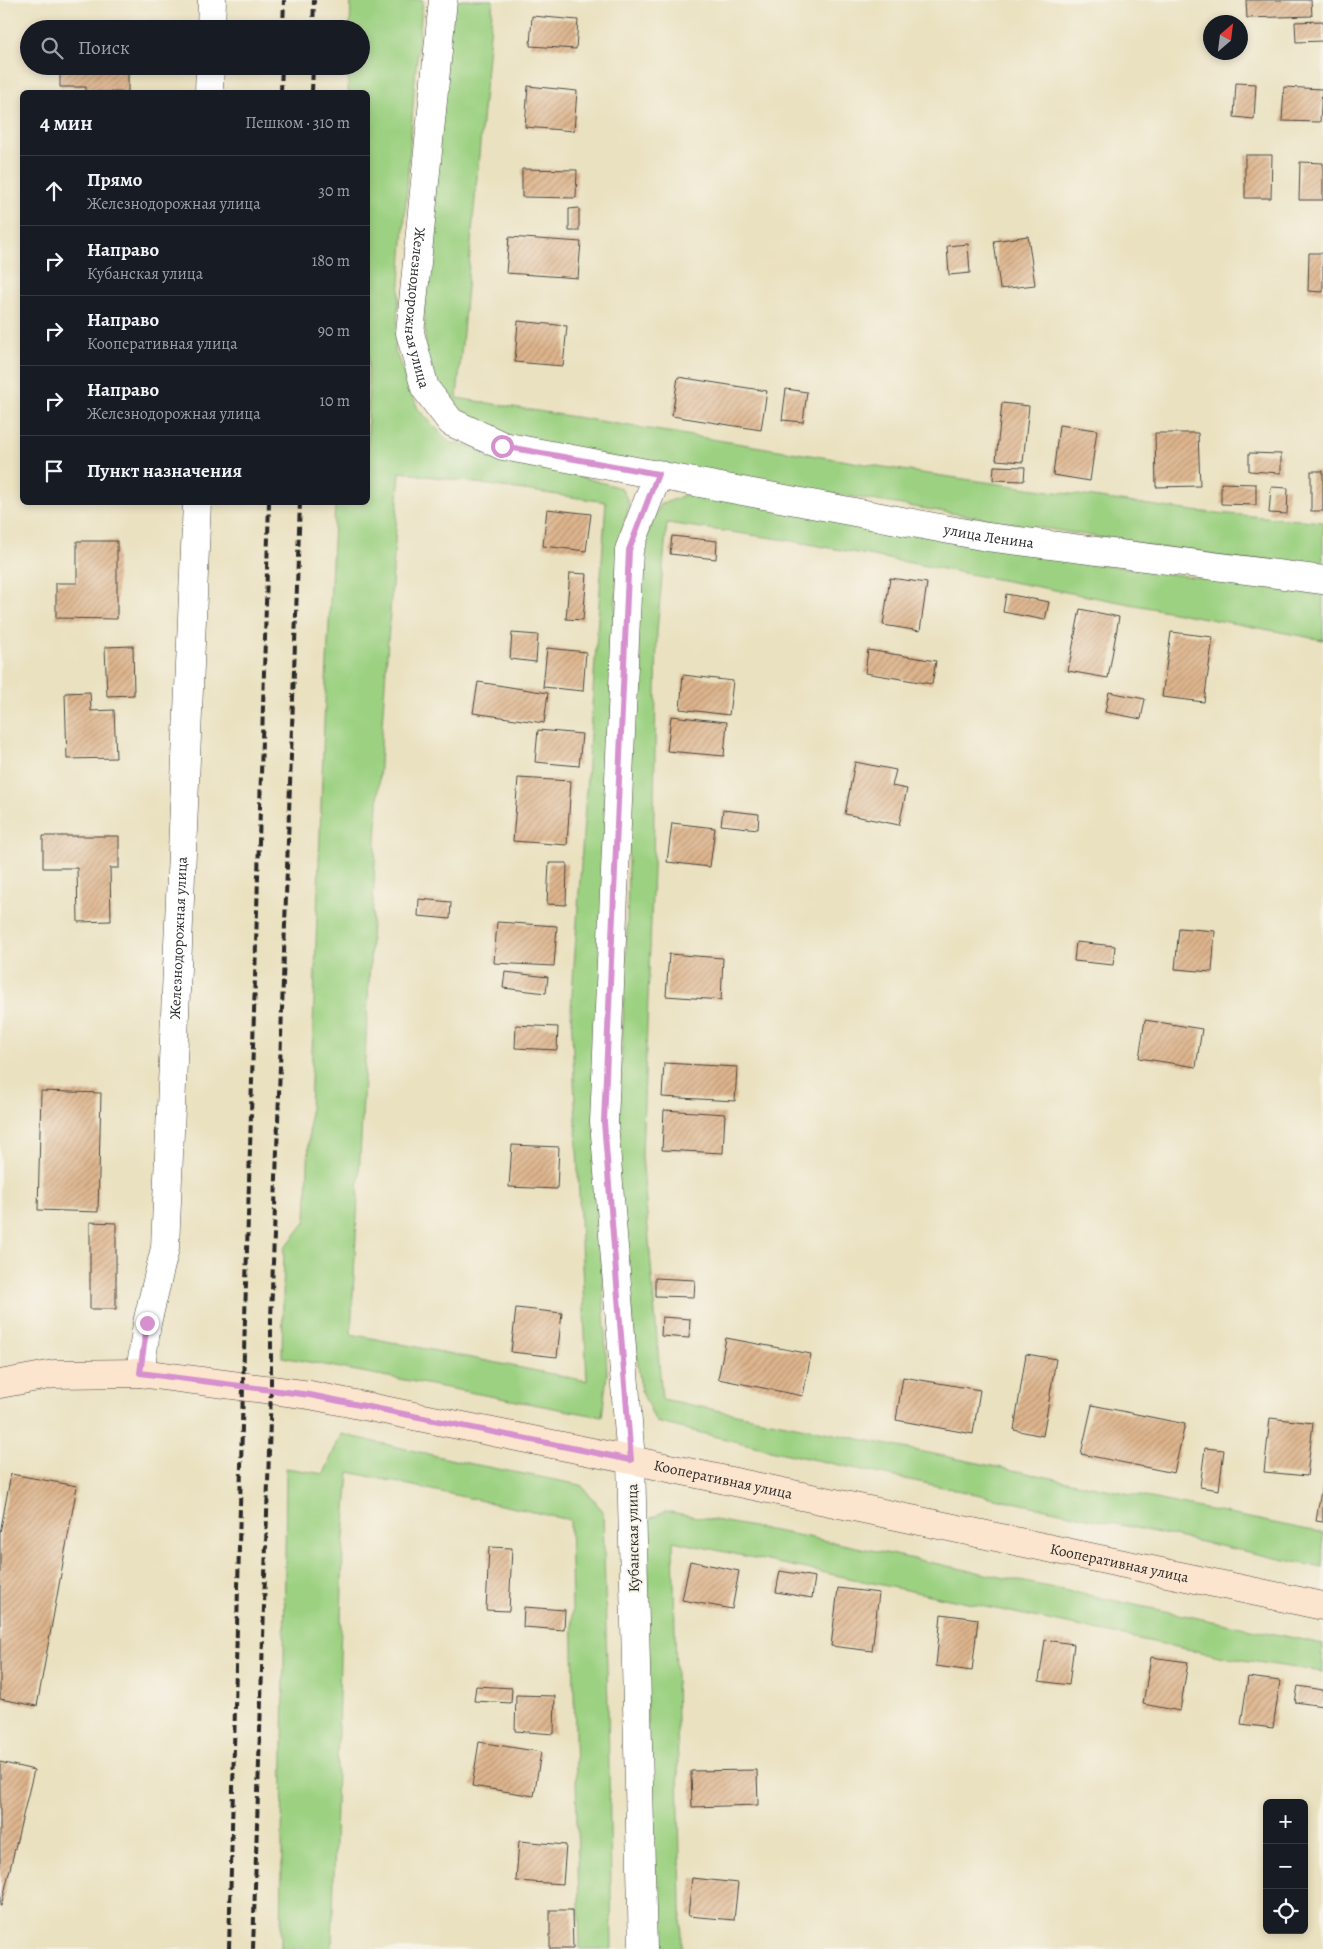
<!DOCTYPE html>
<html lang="ru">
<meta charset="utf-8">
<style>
:root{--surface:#171b24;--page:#242831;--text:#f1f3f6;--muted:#9ea1a6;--line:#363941}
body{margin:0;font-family:Alegreya,serif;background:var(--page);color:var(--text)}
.controls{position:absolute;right:15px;bottom:15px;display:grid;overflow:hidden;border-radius:8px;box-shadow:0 2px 8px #0003}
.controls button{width:45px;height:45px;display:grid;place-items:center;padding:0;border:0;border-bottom:1px solid var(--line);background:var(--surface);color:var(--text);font:25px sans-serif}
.compass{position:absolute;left:1203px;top:15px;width:45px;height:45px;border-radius:50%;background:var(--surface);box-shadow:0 2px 8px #0003;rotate:28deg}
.stop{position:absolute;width:15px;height:15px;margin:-11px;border:4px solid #d690ce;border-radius:50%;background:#fff}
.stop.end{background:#d690ce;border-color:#fff;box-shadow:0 1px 5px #0008}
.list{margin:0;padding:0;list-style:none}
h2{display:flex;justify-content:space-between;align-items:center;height:65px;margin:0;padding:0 20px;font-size:21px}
h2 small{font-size:16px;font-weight:400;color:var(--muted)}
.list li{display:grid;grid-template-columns:32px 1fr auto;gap:15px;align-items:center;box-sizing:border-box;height:70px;padding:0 20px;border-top:1px solid var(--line)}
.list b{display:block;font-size:19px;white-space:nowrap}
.list p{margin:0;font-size:16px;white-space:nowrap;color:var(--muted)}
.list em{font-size:16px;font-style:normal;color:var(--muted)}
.icon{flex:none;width:28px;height:28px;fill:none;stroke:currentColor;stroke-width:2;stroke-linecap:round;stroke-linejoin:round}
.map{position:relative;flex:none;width:1323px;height:1949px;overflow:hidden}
.search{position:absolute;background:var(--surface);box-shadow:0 2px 8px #0003;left:20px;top:20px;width:350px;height:55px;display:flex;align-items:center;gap:12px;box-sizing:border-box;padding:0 18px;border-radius:28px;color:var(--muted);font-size:19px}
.panel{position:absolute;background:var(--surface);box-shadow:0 2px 8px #0003;left:20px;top:90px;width:350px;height:415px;border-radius:8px}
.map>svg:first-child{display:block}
.green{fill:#9dd182;stroke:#647e56;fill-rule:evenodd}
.building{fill:url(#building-hatch)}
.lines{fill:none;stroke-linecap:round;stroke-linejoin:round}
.street-casing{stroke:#484641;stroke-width:29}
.secondary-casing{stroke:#484641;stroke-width:29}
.street{stroke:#fff;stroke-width:28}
.secondary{stroke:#fce5cf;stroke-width:28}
.rail{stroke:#2b2b2b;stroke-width:4;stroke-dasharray:8 4;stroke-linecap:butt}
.route{stroke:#d690ce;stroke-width:6}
.labels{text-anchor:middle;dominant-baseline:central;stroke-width:4;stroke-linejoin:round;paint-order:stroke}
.street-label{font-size:15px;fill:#2b2b2b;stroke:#f7f3e8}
</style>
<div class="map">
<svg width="1323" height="1949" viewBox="0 0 1323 1949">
<defs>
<pattern id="building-hatch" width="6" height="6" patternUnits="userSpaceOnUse" patternTransform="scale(1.25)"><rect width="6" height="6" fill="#deb58d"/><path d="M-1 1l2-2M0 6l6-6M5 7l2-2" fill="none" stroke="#b49373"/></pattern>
</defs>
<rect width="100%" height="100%" fill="#f7f3e8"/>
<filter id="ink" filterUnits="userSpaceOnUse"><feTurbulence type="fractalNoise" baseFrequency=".02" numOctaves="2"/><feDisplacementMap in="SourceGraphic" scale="10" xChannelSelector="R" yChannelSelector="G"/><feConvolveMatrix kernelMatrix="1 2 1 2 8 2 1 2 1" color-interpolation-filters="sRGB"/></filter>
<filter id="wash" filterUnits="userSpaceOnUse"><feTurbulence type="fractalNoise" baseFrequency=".0096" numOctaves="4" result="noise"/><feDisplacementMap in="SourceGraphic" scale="20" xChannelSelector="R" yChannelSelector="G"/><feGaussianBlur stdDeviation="1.12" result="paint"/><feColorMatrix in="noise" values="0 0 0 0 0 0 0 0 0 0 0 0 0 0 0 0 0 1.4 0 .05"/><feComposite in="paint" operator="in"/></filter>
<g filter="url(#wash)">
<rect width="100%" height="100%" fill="#eae1c0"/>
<!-- green -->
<g class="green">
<path d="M351,0H423L415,77L395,351L418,409L450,443L466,445L621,488L629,502L617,572L597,1155L607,1374L602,1417L282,1357L284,1249L306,1221L324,723L335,503L368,502V92H348L349,66H361V29H350ZM400,472L606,502L571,1009L587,1381L351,1334L382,725Z"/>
<path d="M450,0H493L457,398L921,473L1192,511L1323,522V572L1292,569L531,444L467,421L445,399L426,359L424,307Z"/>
<path d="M690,493L1069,560L1323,595V640L787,540L667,523L657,631L653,868L642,1155L662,1399L1323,1533V1568L783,1453L656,1422L641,1390L616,1186L627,926L632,638L641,548L660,505Z"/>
<path d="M341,1434L467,1463L581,1485L603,1511L608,1708L612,1949H580L570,1520L349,1472L343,1549L332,1949H281L286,1468L324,1474Z"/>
<path d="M665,1511L813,1538L1323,1644V1672L1229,1658L673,1541L682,1949H653L642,1523Z"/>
</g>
<g id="blocks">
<!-- building -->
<g class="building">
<path d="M1246,0H1311L1312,16L1247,18Z"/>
<path d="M532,16L578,20L576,49L530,46Z"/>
<path d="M1323,21V41L1296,42L1295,22Z"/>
<path d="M60,66H128V92H86V87H60Z"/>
<path d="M1236,83L1256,84L1254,119L1234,117Z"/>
<path d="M528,86L577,91L574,131L525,127Z"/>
<path d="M1284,87L1322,89L1320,122L1282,121Z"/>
<path d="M1245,155H1272L1271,198H1245Z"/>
<path d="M1300,162L1323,163V200H1299Z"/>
<path d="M522,169L577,170L576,198L522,197Z"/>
<path d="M579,208V231H569V209Z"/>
<path d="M1028,236L1035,285L1000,289L994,241Z"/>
<path d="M509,237L581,242L578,278L506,273Z"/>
<path d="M968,244L970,273L949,275L947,246Z"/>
<path d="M1309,253H1323V292L1308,291Z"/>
<path d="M518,321L567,326L563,366L515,362Z"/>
<path d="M678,377L767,391L761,430L672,416Z"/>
<path d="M786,389L807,392L803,422L782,420Z"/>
<path d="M1002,403L1029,406L1023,462L996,460Z"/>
<path d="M1059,425L1097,430L1090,481L1053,475Z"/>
<path d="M1155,433H1198L1200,486L1156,487Z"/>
<path d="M1249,453L1281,454V473L1249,471Z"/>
<path d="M994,466L1025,467L1024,481L993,480Z"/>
<rect x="1311" y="471" width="12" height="40"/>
<path d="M1221,483L1256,484V505L1221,504Z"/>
<path d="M1271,487L1288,488L1287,514L1269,513Z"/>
<path d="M547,509L591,514L586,551L543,546Z"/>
<path d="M672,536L717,541L716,559L670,554Z"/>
<path d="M77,541H117V619L56,618V583H77Z"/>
<path d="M570,573L587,574L583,620L566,619Z"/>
<path d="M890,578L927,583L920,631L883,625Z"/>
<path d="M1006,594L1049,602L1045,620L1003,612Z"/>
<path d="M1080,609L1119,617L1108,678L1068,671Z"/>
<path d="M1171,632L1213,637L1204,702L1162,697Z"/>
<path d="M512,633L538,635L536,662L510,659Z"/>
<path d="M133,646L134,695L107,696L105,647Z"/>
<path d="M547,648L586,652L583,691L543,687Z"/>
<path d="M868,650L936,661L932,684L865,673Z"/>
<path d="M683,675L733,681L729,715L680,709Z"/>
<path d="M478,682L548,693L544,723L473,713Z"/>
<path d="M90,692L91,711L114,710L116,758L67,759L65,693Z"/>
<path d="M1109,692L1145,699L1141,719L1105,712Z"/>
<path d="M671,716L727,722L724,756L667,751Z"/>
<path d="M538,730L582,734L579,766L535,762Z"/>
<path d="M855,762L896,770L892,786L907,789L899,825L845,814Z"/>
<path d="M518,778L571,781L567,845L513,841Z"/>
<path d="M723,810L759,814L758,829L721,825Z"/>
<path d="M672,823L715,828L710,867L667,862Z"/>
<path d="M43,836H119V868H110L111,921L78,922L77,868H43Z"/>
<path d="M549,863H567L566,905L547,904Z"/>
<path d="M419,899L451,902L450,919L418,916Z"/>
<path d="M497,922L557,926L554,966L494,963Z"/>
<path d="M1179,928L1215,931L1212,972L1175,969Z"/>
<path d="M1076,942L1115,946L1113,965L1074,961Z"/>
<path d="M669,954L723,958L721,1000L666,996Z"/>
<path d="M505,972L548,977L546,993L503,988Z"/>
<path d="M1145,1020L1202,1029L1196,1067L1139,1058Z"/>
<path d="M516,1025L558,1027L557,1050L515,1048Z"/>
<path d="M664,1063L737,1067L735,1101L662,1097Z"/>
<path d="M41,1091L101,1093L98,1212L38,1210Z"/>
<path d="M664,1110L725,1114L723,1153L662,1150Z"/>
<path d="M512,1145L559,1147L557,1189L509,1187Z"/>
<path d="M90,1222L116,1223V1309H90Z"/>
<path d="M655,1278L695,1280L694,1297L655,1296Z"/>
<path d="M516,1308L562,1313L557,1357L511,1352Z"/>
<path d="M662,1317L690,1319L689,1338L661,1336Z"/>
<path d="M726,1338L811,1354L803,1396L718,1379Z"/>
<path d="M1026,1354L1056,1359L1043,1436L1014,1430Z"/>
<path d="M903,1377L980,1390L973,1434L896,1420Z"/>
<path d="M1092,1405L1185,1424L1174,1473L1081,1454Z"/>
<path d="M1270,1418L1313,1423L1307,1476L1264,1472Z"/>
<path d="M1205,1448L1224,1450L1219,1490L1200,1487Z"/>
<path d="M11,1474L77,1486L37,1706L0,1699V1533Z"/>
<path d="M1322,1485H1323V1522L1316,1521Z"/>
<path d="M489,1547L512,1548L509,1611L486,1610Z"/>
<path d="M690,1561L739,1571L732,1609L682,1600Z"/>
<path d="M780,1571L815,1577L812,1598L776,1592Z"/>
<path d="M838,1588L879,1593L872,1651L831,1646Z"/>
<path d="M524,1607L565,1610L564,1630L523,1627Z"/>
<path d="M941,1614L978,1619L972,1671L936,1666Z"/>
<path d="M1045,1640L1074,1644L1069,1685L1039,1681Z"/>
<path d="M1151,1657L1188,1662L1180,1711L1143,1704Z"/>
<path d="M1248,1677L1280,1681L1273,1728L1241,1724Z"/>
<path d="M476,1686L512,1688L511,1703L474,1701Z"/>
<path d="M1298,1686L1323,1690V1706L1295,1702Z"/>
<path d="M516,1695L555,1696L554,1734L515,1731Z"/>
<path d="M479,1742L541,1752L534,1796L472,1786Z"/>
<path d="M0,1762L34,1770L1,1906H0Z"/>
<path d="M757,1770L758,1805L692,1807L691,1771Z"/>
<path d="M519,1841L566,1845L563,1884L516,1881Z"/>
<path d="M692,1878L738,1883L734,1920L688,1916Z"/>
<path d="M550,1910H572L573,1949H550Z"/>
</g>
</g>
</g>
<g filter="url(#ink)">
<use href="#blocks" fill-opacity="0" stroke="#484641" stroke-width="1"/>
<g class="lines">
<!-- street casing -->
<g class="street-casing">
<g id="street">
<path id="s1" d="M443,0L410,333L425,388L451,422L503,446L987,537L1323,580"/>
<path d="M211,29L212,0"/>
<path d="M209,92L210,66"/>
<path id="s2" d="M140,1373L147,1323L165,1248L197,502"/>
<path d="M643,1949L631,1460L604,1122L629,550L658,474"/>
</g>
</g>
<!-- secondary casing -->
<g class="secondary-casing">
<g id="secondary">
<path id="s3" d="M0,1384L54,1374L140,1373L310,1395L631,1460L1323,1606"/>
</g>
</g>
<!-- street -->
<use href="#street" class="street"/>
<!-- secondary -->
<use href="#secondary" class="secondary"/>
<!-- rail -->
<g class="rail">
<path d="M283,29L284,0"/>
<path d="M313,29L314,0"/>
<path d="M281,92L282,66"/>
<path d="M312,92L313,66"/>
<path d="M229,1949L243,1386L269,502"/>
<path d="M253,1949L271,1389V1319L300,502"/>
</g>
</g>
</g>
<g class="lines" filter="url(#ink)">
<!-- route -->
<path class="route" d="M147,1323L140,1373L310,1395L631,1460L604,1122L629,550L658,474L502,446"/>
</g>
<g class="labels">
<!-- street labels -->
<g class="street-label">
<text stroke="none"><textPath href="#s1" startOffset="310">Железнодорожная улица</textPath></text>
<text stroke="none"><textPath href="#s1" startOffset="986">улица Ленина</textPath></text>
<text stroke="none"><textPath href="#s2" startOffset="438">Железнодорожная улица</textPath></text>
<text stroke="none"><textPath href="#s3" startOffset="734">Кооперативная улица</textPath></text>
<text transform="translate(633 1538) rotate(-91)">Кубанская улица</text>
<text stroke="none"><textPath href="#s3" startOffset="1139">Кооперативная улица</textPath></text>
</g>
</g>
</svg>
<div class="controls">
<button>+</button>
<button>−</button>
<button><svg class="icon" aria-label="locate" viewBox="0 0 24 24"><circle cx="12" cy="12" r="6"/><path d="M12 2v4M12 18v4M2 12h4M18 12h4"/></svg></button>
</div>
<svg class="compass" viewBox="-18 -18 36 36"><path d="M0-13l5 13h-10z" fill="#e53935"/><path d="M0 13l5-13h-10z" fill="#9ea1a6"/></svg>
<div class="stop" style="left:502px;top:446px"></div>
<div class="stop end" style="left:147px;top:1323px"></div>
<div class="search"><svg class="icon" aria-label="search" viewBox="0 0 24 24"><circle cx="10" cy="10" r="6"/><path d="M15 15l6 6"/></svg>Поиск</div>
<section class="panel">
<h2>4 мин<small>Пешком · 310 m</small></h2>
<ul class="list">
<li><svg class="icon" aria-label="ahead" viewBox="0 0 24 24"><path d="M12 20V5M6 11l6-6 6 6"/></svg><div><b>Прямо</b><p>Железнодорожная улица</p></div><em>30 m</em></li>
<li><svg class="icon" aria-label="right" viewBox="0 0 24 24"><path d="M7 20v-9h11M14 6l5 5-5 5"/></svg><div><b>Направо</b><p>Кубанская улица</p></div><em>180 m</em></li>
<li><svg class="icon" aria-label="right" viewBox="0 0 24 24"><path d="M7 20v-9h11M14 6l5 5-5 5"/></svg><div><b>Направо</b><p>Кооперативная улица</p></div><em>90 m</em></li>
<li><svg class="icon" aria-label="right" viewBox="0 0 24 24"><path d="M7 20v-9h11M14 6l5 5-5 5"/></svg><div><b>Направо</b><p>Железнодорожная улица</p></div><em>10 m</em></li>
<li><svg class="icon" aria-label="arrive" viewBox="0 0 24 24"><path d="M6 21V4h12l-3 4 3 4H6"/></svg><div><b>Пункт назначения</b></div></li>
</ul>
</section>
</div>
